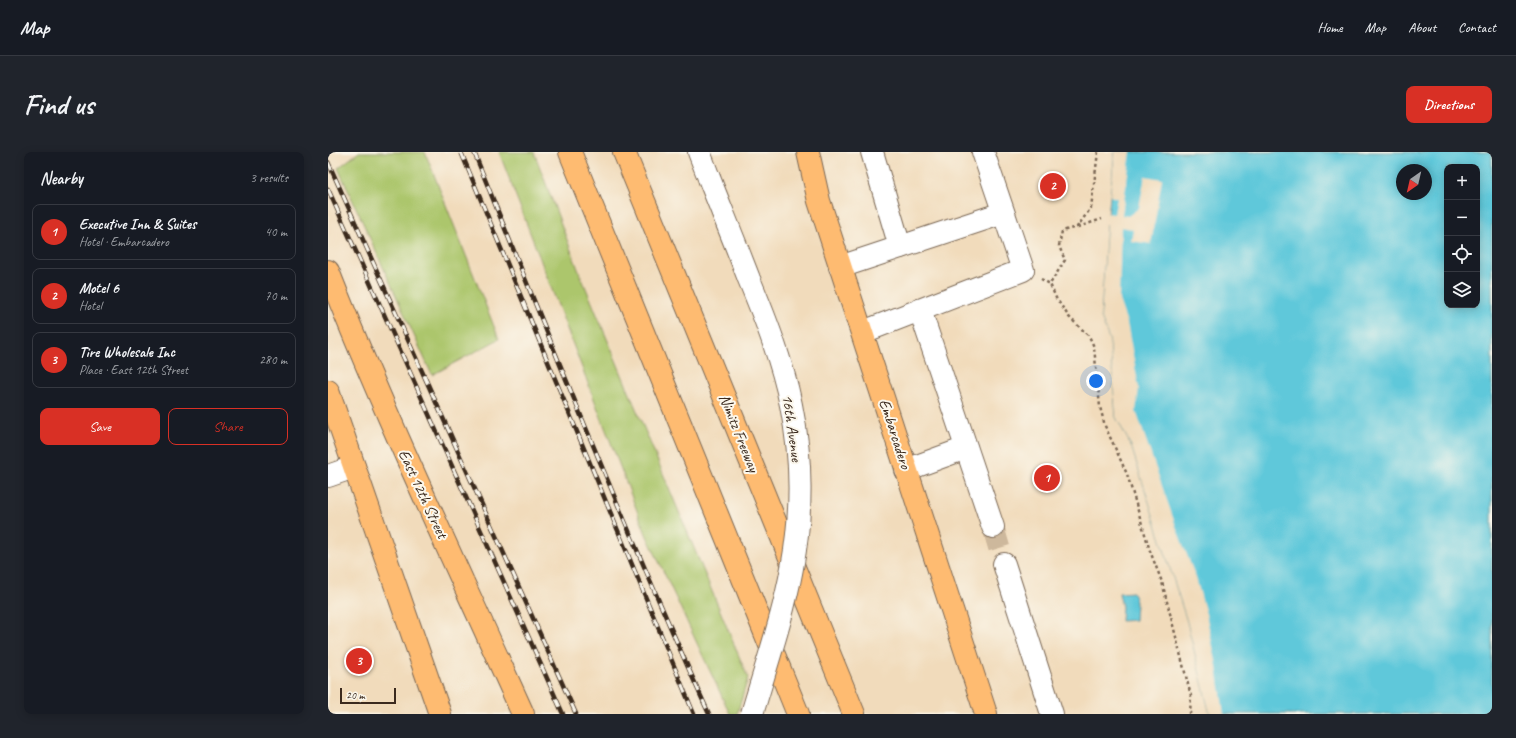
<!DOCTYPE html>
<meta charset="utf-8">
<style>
:root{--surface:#171b24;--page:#20242c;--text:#f1f3f6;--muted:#9ea1a6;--line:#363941;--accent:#d93025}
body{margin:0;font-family:Caveat,sans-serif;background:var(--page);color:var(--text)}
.controls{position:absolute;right:12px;top:12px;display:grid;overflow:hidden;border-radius:8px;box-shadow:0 2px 10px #0003}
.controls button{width:36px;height:36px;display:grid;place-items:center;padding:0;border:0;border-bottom:1px solid var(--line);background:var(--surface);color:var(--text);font:20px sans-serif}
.compass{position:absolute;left:1068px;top:12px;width:36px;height:36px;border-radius:50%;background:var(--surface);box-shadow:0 2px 10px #0003;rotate:214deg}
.scale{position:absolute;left:12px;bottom:10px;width:56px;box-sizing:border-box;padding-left:4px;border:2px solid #3b2a1e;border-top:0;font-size:11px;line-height:14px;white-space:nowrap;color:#3b2a1e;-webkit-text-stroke:3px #fbf7ec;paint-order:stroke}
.you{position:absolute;left:768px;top:229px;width:14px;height:14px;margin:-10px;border:3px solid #fff;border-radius:50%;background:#1a73e8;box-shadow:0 0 0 6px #1a73e833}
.badge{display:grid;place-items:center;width:26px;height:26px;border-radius:50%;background:var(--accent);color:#fff;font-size:13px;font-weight:700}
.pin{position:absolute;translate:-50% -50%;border:2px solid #fff;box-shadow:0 1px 4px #0006}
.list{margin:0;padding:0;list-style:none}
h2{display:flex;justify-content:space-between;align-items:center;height:52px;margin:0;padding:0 16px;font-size:17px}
h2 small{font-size:13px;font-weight:400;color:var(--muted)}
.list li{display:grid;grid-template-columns:26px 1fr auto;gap:12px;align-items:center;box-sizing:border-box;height:56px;margin:0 8px 8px;padding:0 8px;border:1px solid var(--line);border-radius:8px}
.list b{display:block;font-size:15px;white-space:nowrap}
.list p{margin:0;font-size:13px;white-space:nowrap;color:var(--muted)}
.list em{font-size:13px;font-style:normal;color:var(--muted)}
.actions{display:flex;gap:8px;padding:12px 16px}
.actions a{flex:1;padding:9px 0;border:1px solid var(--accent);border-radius:8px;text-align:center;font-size:14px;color:var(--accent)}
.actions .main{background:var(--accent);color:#fff}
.icon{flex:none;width:22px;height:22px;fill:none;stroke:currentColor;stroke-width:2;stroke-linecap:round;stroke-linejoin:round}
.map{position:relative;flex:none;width:1164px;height:562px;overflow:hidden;border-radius:8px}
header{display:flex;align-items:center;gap:24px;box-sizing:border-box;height:56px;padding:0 20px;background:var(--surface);border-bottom:1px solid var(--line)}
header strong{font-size:19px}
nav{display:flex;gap:22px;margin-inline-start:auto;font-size:14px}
.intro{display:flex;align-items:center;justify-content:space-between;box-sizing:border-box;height:96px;padding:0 24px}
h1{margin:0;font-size:28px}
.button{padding:10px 18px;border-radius:8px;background:var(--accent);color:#fff;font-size:14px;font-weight:700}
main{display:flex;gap:24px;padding:0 24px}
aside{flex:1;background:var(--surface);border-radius:8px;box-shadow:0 2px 10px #0003}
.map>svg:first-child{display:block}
.green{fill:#acc66c;stroke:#747845}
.water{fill:#5fc8da;stroke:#4d797c;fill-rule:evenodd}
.pier{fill:#f1dbbb}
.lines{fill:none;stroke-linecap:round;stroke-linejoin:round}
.minor-tunnel{stroke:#cdb89c;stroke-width:22;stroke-dasharray:22 11;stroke-linecap:butt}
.minor-casing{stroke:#7b6855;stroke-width:24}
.major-casing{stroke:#7b6855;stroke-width:24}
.highway-casing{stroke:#7b6855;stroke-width:24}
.path{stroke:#7b6855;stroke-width:2.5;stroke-dasharray:3 3;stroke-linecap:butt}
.minor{stroke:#fff;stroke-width:22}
.major{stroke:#febb71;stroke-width:22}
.highway{stroke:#febb71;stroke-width:22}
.rail-casing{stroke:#3b2a1e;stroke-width:4.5}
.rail{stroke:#fbf7ec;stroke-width:3;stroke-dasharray:9;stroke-linecap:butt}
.minor-bridge-casing{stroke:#7b6855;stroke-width:24;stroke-linecap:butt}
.minor-bridge{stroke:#fff;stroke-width:22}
.labels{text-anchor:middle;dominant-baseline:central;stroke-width:4;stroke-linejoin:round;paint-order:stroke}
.street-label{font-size:16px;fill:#3b2a1e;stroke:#fbf7ec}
</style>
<header>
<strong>Map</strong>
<nav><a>Home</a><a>Map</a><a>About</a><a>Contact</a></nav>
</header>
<div class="intro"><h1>Find us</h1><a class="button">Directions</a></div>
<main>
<aside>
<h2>Nearby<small>3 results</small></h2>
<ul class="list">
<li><span class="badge">1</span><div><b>Executive Inn &amp; Suites</b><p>Hotel · Embarcadero</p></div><em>40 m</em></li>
<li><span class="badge">2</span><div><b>Motel 6</b><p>Hotel</p></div><em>70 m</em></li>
<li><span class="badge">3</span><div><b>Tire Wholesale Inc</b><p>Place · East 12th Street</p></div><em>280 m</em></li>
</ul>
<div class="actions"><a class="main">Save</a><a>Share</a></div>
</aside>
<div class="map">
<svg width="1164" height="562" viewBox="0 0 1164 562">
<rect width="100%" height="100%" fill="#fbf7ec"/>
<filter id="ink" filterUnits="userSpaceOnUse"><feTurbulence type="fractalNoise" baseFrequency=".025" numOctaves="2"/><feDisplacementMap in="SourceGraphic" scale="8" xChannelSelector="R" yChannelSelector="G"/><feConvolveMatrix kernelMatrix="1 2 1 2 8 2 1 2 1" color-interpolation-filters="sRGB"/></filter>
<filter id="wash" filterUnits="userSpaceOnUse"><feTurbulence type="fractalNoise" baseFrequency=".012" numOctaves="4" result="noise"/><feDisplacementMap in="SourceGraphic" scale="16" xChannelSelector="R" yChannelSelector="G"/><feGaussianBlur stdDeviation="0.9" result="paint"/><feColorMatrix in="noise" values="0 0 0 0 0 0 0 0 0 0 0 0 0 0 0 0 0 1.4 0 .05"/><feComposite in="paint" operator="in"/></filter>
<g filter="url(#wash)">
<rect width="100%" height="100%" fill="#f1dbbb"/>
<!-- green -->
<g class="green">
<path d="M31,0H97L171,187L104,223L10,16Z"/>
<path d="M171,0H206L250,117L420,526L409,562H402L318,382Z"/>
</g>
<!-- water -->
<g class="water">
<path d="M787,0H1164V562H882L859,469L803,293L788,265L782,189L773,165L779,72ZM1119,15H1149V153H1119ZM1074,18H1098V42H1074Z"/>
<path d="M805,440L808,450L807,468L793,469L794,455L791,441Z"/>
</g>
<!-- pier -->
<path class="pier" d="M787,0H803L794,63L800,64L811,56L817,24L834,27L823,92L803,89L805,77L793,75L791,148L799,171L811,236L808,259L850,380L868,426L878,462L888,509L896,562H882L859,469L803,293L788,265L782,189L773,165L779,72H777L778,61L786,62L789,46L782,44Z"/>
</g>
<g filter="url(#ink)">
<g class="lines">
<!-- minor-tunnel -->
<path class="minor-tunnel" d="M665,375L676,412"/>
<!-- minor casing -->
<g class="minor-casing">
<g id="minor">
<path d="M371,0L381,26"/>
<path d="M544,0L572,95"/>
<path d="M512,115L675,61"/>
<path d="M592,158L665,375"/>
<path d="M535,180L695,118L655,0"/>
<path d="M578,318L638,296"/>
<path d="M0,324L26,315"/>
<path d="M676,412L724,562"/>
</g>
</g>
<!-- major casing -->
<g class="major-casing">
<g id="major">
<path d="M480,0L491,49L658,562"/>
<path d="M0,119C59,269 129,415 195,562"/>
<path d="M0,239L112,562"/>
</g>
</g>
<!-- highway casing -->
<g class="highway-casing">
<g id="highway">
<path d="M242,0L470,562"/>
<path d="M296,0L526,562"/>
</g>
</g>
<!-- path -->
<g class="path">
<path d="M770,0L763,56L749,75L734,79L731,94L737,108L722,132L728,146L741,165L761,184L766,195L772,255L777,274L799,322L822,399L834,430L863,544L862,562"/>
<path d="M750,75L774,67"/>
<path d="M713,127L722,132"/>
</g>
<!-- minor -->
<use href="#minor" class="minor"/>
<!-- major -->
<use href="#major" class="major"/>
<!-- highway -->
<use href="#highway" class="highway"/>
<!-- rail casing -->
<g class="rail-casing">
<g id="rail">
<path d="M133,0L366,562"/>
<path d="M146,0C222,188 297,377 381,562"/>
<path d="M0,10L248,562"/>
<path d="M0,37L235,562"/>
</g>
</g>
<!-- rail -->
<use href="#rail" class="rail"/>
<!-- minor-bridge casing -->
<g class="minor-bridge-casing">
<path id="minor-bridge" d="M381,26C394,59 408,93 421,127C438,168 454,209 463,253C474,306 474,363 464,416C455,465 438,514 424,562"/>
</g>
<!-- minor-bridge -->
<use href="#minor-bridge" class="minor-bridge"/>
</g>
</g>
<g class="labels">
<!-- street labels -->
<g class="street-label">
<text transform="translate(464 276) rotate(82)">16th Avenue</text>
<text transform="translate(411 281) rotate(68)">Nimitz Freeway</text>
<text transform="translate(567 282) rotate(72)">Embarcadero</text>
<text transform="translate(95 342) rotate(65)">East 12th Street</text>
</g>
</g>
</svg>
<div class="controls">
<button>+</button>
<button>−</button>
<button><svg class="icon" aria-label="locate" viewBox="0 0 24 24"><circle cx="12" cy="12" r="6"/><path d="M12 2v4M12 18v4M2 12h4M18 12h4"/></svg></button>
<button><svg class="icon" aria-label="layers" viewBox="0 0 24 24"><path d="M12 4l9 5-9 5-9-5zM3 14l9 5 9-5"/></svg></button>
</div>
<svg class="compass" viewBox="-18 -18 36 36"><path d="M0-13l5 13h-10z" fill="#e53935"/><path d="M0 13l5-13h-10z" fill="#9ea1a6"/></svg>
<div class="scale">20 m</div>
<div class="you"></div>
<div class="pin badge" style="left:719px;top:326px">1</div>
<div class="pin badge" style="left:725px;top:34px">2</div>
<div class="pin badge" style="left:31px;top:509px">3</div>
</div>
</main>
